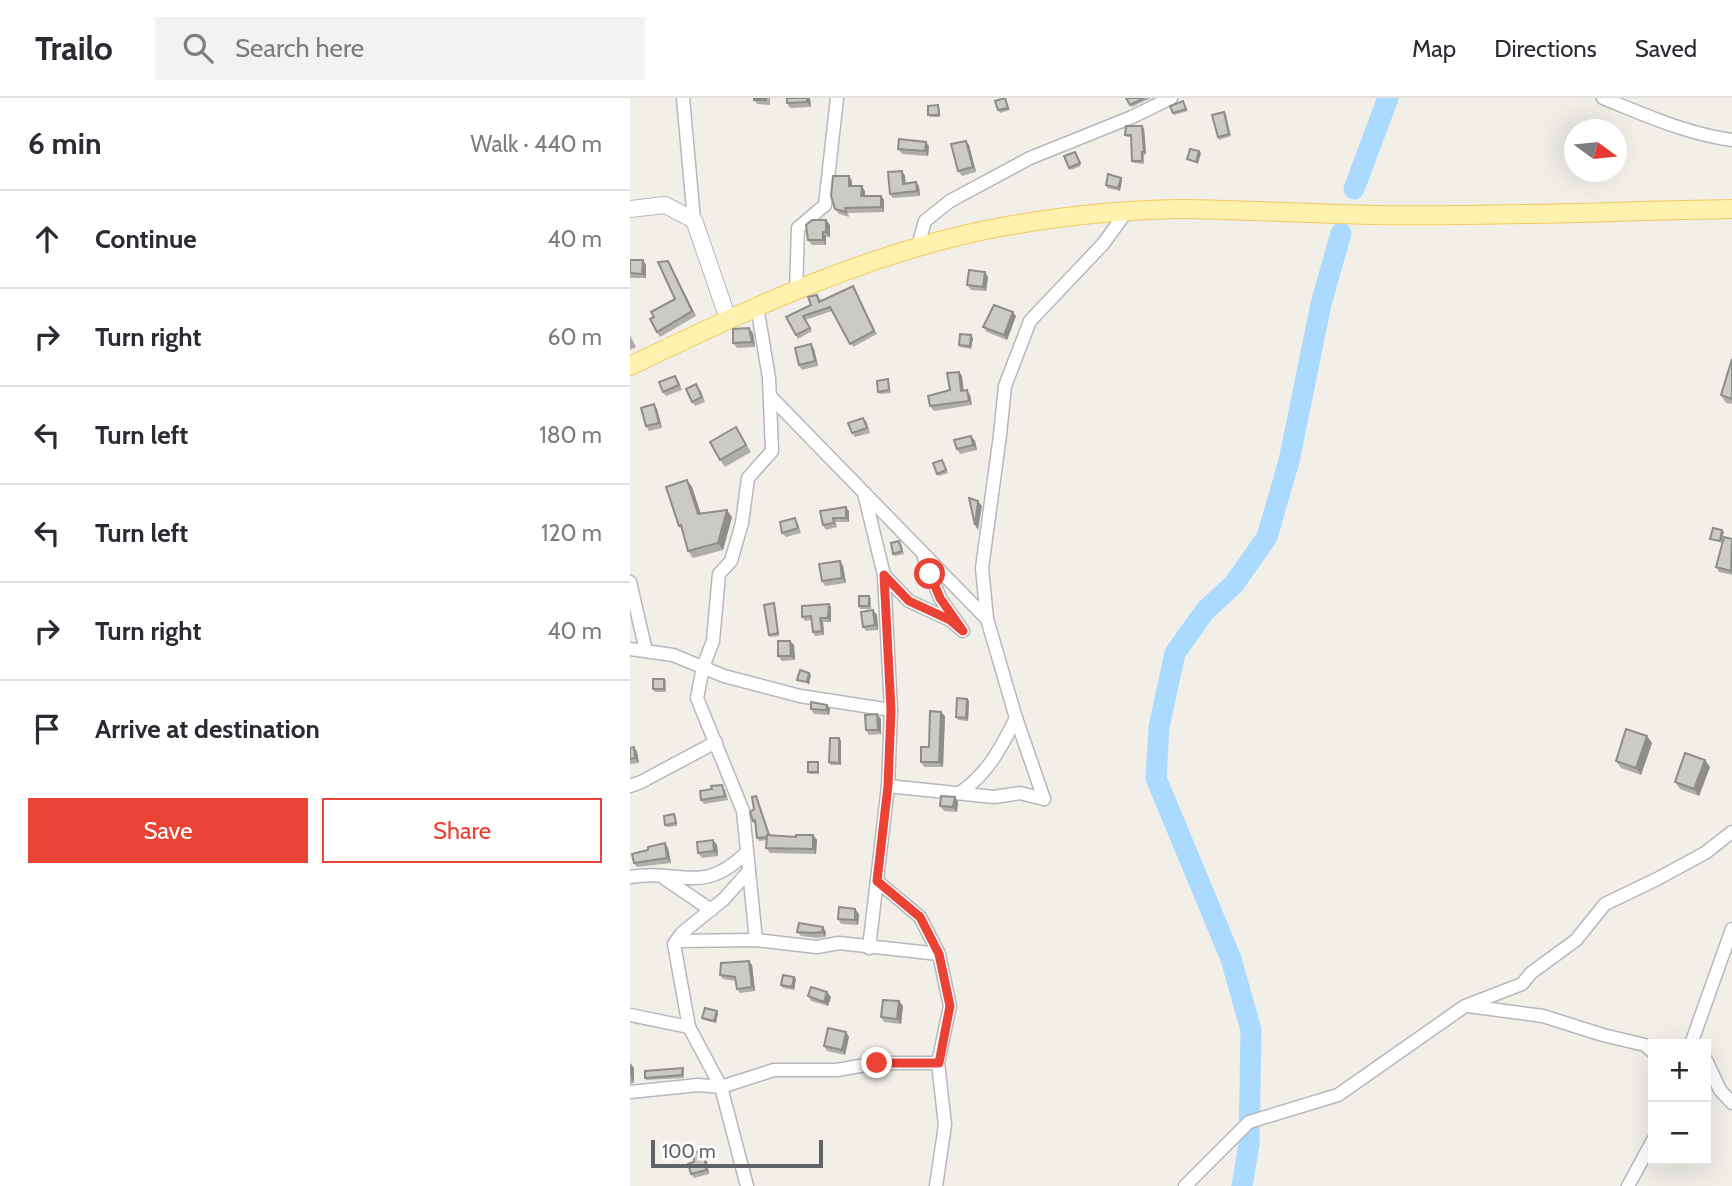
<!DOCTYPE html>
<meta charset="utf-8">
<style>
:root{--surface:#fff;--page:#f2f2f3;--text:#2b2b33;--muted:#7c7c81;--line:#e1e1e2;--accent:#ea4335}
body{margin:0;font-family:Cabin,sans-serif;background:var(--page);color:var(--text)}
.controls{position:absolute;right:21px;bottom:21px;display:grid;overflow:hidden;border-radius:0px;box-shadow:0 7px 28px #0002}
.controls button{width:63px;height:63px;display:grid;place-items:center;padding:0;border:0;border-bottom:2px solid var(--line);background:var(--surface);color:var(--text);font:35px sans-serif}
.compass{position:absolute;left:934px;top:21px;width:63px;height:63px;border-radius:50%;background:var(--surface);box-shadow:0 7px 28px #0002;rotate:105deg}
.scale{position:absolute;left:21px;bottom:18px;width:172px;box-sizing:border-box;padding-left:7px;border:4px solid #5f6368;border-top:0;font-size:19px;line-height:24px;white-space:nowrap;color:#5f6368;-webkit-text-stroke:5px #fff;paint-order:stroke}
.stop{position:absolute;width:21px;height:21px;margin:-16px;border:5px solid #ea4335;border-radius:50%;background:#fff}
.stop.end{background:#ea4335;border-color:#fff;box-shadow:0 2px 7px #0008}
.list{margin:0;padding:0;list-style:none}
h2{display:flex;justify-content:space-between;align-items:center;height:91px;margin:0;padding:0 28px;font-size:30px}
h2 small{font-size:23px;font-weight:400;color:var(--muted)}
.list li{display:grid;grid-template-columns:46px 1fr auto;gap:21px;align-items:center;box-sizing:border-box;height:98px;padding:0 28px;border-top:2px solid var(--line)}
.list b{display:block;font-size:26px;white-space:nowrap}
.list em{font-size:23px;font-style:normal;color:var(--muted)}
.actions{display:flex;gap:14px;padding:21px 28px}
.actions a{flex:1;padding:16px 0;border:2px solid var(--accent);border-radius:0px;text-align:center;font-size:24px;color:var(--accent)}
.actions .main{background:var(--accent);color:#fff}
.icon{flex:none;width:38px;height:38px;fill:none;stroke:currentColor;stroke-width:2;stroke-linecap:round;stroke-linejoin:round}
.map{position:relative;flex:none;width:1102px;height:1088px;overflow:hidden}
header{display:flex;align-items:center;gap:42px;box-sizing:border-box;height:98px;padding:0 35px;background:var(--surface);border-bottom:2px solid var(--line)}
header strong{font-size:33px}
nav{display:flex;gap:38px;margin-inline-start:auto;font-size:24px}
.search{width:490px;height:63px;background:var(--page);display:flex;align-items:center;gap:18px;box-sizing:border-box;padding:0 24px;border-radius:0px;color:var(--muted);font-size:26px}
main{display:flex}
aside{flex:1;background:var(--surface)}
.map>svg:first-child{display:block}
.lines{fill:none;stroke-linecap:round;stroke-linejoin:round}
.river{stroke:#aadaff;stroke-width:21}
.street-casing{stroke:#b5b8bc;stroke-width:15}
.secondary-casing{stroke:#b6babf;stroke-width:18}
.primary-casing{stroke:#f2c960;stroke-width:20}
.street{stroke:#fff;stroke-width:12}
.secondary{stroke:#fff;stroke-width:16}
.primary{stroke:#fff2af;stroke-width:18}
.wall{fill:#afaea9}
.shaded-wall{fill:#8f8d8a}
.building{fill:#cccac5;stroke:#8f8d8a;stroke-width:2}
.route{stroke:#ea4335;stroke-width:9}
</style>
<header>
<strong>Trailo</strong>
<div class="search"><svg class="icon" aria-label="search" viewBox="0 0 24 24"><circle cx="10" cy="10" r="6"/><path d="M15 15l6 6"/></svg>Search here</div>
<nav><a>Map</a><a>Directions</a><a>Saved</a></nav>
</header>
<main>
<aside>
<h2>6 min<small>Walk · 440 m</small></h2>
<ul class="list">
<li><svg class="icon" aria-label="ahead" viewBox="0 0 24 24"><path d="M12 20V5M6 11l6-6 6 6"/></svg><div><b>Continue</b></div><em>40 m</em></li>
<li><svg class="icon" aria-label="right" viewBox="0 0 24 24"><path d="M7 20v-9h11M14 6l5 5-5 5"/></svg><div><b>Turn right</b></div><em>60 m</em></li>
<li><svg class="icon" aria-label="left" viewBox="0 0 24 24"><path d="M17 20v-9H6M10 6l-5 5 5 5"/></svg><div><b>Turn left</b></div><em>180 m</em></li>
<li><svg class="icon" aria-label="left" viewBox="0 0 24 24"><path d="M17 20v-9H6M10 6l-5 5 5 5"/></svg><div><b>Turn left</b></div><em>120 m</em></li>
<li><svg class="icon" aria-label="right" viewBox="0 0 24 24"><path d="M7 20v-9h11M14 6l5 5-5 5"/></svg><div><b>Turn right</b></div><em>40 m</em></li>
<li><svg class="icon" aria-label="arrive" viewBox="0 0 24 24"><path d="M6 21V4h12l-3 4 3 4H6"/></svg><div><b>Arrive at destination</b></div></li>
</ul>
<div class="actions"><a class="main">Save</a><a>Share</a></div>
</aside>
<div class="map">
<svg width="1102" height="1088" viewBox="0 0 1102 1088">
<rect width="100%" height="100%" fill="#f1efe8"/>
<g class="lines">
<!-- river -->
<g class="river">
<path d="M724,91L758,0"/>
<path d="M612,1088L619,1046L621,932L601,861L526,680L529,629L545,555L575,513L604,486L637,439L659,363L691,206L711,135"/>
</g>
<!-- street casing -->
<g class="street-casing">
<g id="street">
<path d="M53,0L64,122"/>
<path d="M973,0C1015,17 1057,36 1102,42"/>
<path d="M288,148L295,123L320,103L400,60L502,19L541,0"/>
<path d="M166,194L168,130L195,107L207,0"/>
<path d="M140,298L357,521L386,620L414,701"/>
<path d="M234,395L254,477L261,612L258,688L239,850"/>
<path d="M254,477L279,503L320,522L333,533L310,500L294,460"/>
<path d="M0,484L16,553"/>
<path d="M357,521L352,470L370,337L375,288L400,223L473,146L497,113"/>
<path d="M0,551L43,557L94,578L170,598L261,612"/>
<path d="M0,688L11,684L86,644"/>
<path d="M258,688L364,699L390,695L414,701"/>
<path d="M331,694C358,675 371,650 386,620"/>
<path d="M119,773L126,842"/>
<path d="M0,779C49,770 72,799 117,754"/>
<path d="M34,780L81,812"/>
<path d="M46,843L126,842L187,849L209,845L309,856"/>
<path d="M838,908L913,918L973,937L1015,947L1023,954"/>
<path d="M0,917L59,929L91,989L117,1088"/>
<path d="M59,929L44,846L52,835L94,801L119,773L113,713L67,600L73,569L83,543L89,476L101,463L112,425L118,380L142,353L139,280L127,208"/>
<path d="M1061,946L1102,831"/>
<path d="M1076,962L1090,992L1102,1005"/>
<path d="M0,994L68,987L91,989L144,972H207L247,965H308L320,908L309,856L290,819L247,783"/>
<path d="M306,1088L315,1027L308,965"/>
<path d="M555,1088L619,1024L708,997L835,908L892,886L901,875L946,842L975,806L1027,781L1075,755L1102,734"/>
<path d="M998,1088L1023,1042"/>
</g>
</g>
<!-- secondary casing -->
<g class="secondary-casing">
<path id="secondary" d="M0,111L35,107L64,122L98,221"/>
</g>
<!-- primary casing -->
<g class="primary-casing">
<path id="primary" d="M0,268C118,211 241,153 371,129C432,118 495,111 557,111C620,112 682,116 744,117C863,119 983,113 1102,111"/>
</g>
<!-- street -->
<use href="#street" class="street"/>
<!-- secondary -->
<use href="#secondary" class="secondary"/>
<!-- primary -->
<use href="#primary" class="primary"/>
</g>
<!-- wall -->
<g class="wall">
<path d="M140,0V7L127,6L124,2Z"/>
<path d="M180,0L181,9L160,10L157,5Z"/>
<path d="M375,0L380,12L370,15L368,12Z"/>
<path d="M496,0H521L502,9Z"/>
<path d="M554,5L558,13L544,17L543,15Z"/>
<path d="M310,10V19H300L298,17Z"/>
<path d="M594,14L596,16L601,38L589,42L588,39Z"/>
<path d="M514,30L516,56L514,57V66L504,65L502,63L501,39H497L495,37Z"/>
<path d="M336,43L339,47L346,74L332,78L328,73Z"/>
<path d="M299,48L298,58L272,56L268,51Z"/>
<path d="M445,54L451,68L441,72L439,70Z"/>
<path d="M272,73L275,78V85L289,88L290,98L263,100L260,96Z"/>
<path d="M219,78L222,83V88L235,93V98H251L254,102V114L218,115L219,119L209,116L205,111Z"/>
<path d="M491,80L492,82L490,93L477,90L476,87Z"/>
<path d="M196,122L200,127V139H196V147H182L178,142Z"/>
<path d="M0,162L16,167V180H0Z"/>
<path d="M38,163L66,218L30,239L27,234L24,219L45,201Z"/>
<path d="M355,174L358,179L356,193L341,192L337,187Z"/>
<path d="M223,188L247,236L223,249L202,213L175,222L182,233L168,241L156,219L181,207L190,200L191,203Z"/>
<path d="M386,218L377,242L357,234L353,229Z"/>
<path d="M123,235L125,249L107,250L103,245Z"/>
<path d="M0,237L6,249L0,252Z"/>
<path d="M343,240L341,251L330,249L329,247Z"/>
<path d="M184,251L188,268L172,272L169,267Z"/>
<path d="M1102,261V306L1096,305L1091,297Z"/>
<path d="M329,274L332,278L334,293L340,297L342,307L304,313L300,308L320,292Z"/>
<path d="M48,282L52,292L36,298L33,294Z"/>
<path d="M259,283L261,295L250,296L248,294Z"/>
<path d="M70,291L75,304L65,308L62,304Z"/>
<path d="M24,306L27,311L32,330L19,333L16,328Z"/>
<path d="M233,320L237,324L240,335L225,339L222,335Z"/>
<path d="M106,329L121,354L95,369L90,362Z"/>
<path d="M341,338L345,343L347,352L330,356L327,351Z"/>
<path d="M314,364L318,375L309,378L307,376Z"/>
<path d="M57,382L62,389L71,416L102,419L93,452L63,460L58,453L53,434L49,428Z"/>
<path d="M190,413H219V424H206L207,429L196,432L193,427Z"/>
<path d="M168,425L171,435L156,439L152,435Z"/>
<path d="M1102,441V477L1089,474L1086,469Z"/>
<path d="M271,445L274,456L265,458L263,456Z"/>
<path d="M210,463L213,468L216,485L195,488L192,483Z"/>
<path d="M239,498L241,500V511H230L229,508Z"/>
<path d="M199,506L201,509V524H193L194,537L185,538L183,534L181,522L175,523L172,519Z"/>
<path d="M145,507L149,538L140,539L139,537Z"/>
<path d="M243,512L247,517L248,532L236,533L233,529Z"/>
<path d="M160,543L164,547L165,562L152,563L148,558Z"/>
<path d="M34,581L36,583V594H25L23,591Z"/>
<path d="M337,601L339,603L338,623L328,622L326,619Z"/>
<path d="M197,607L200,611L199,617L184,616L181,611Z"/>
<path d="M315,618L313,669H294L291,664Z"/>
<path d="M251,621V636L239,637L236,632Z"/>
<path d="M1017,638L1022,645L1011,677L991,670L986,663Z"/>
<path d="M211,643V667H200L199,664Z"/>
<path d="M4,649L7,654L9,665L0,666V650Z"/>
<path d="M188,664L189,667V676H180L178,674Z"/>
<path d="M1080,669L1069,698L1050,691L1045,684Z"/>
<path d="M95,691L98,702L74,706L71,702Z"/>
<path d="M126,698L140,737L166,739L183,737L187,742L186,756L140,755L136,750L137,742L129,743L127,740L125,725L123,723L124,711Z"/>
<path d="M325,699L328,704L327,714L314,713L310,708Z"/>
<path d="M44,716L46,719L47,728L37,729L35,727Z"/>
<path d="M83,742L87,747L88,758L72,760L68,755Z"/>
<path d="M35,745L38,750L41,765L7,769L4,765L18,752Z"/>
<path d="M225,811L229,816L228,827L211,826L208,821Z"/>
<path d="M167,834H196L195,839L187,840L171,838Z"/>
<path d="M122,867L125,893L110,895L107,891L106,883L93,881L90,877Z"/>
<path d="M164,879L166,881L164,892L153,890L151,887Z"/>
<path d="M197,894L201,899L198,908L181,903L178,898Z"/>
<path d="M269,903L273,908L271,926L254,924L251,919Z"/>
<path d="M88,915L86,925L74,922L72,920Z"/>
<path d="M216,934L219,939L215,957L197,953L194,948Z"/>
<path d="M0,965L4,970V985L0,986Z"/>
<path d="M53,970L54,973V980L16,982L15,980Z"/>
<path d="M76,1058L79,1076L64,1080L61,1076L64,1064Z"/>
</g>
<!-- shaded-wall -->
<g class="shaded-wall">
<path d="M177,0H180L181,9L177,4Z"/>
<path d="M512,28L514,30L516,56L514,54Z"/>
<path d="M336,43L339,47L346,74L343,69Z"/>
<path d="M296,44L299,48L298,58L295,53Z"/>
<path d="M569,53L571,55L568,66L566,64Z"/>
<path d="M272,73L275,78L276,90L273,86Z"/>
<path d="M219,78L222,83V93L219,88Z"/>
<path d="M491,80L492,82L490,93L488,90Z"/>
<path d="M286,84L289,88L290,98L287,93Z"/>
<path d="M232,88L235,93V103L231,98Z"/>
<path d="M251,98L254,102V114L251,109Z"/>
<path d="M196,122L200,127V139L196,134Z"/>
<path d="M193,134L196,139V147L193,142Z"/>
<path d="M13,162L16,167V180L12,176Z"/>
<path d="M38,163L41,168L66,218L62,213Z"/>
<path d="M355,174L358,179L356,193L353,189Z"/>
<path d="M383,214L386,218L377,242L374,237Z"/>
<path d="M119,230L123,235L125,249L122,244Z"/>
<path d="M341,237L343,240L341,251L340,248Z"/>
<path d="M181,246L184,251L188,268L185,263Z"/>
<path d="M329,274L332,278L334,298L331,293Z"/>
<path d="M337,292L340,297L342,307L339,303Z"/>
<path d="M24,306L27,311L32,330L29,325Z"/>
<path d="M341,338L345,343L347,352L343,347Z"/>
<path d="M57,382L62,389L73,423L68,416Z"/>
<path d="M348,403L352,408L348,432L345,427Z"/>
<path d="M216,409L219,413V424L216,420Z"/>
<path d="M97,412L102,419L93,452L88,445Z"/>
<path d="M1092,432L1094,434L1091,445L1090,443Z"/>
<path d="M210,463L213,468L216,485L212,480Z"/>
<path d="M199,506L201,509V524L198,520Z"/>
<path d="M243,512L247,517L248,532L245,527Z"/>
<path d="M190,520L193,524L194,537L192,533Z"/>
<path d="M160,543L164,547L165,562L161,558Z"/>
<path d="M179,575L181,577L179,587L177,584Z"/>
<path d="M337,601L339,603L338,623L336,620Z"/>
<path d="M197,607L200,611L199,617L196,612Z"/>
<path d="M311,614L315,618L313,669L309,664Z"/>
<path d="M247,616L251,621V636L248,632Z"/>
<path d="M1017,638L1022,645L1011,677L1006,670Z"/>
<path d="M209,640L211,643V667L209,665Z"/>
<path d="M4,649L7,654L9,665L5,660Z"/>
<path d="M1075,662L1080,669L1069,698L1064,691Z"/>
<path d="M325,699L328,704L327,714L323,709Z"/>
<path d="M183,737L187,742L186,756L183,751Z"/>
<path d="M83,742L87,747L88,758L84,753Z"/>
<path d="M35,745L38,750L41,765L37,760Z"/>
<path d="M225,811L229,816L228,827L225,822Z"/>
<path d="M193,829L196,834L195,839L192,834Z"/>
<path d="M119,863L122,867L125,893L122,889Z"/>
<path d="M164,879L166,881L164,892L162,889Z"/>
<path d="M197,894L201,899L198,908L194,904Z"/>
<path d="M269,903L273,908L271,926L267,921Z"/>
<path d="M87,913L88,915L86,925L84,923Z"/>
<path d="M216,934L219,939L215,957L212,952Z"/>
<path d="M0,965L4,970V985L1,980Z"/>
<path d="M74,1054L76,1058L79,1076L76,1072Z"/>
</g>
<!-- building -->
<g class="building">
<rect x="124" y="0" width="12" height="2"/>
<path d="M157,0H177V4L157,5Z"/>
<path d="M375,0L378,10L368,12L365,3Z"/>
<path d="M496,0H514L500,7Z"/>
<path d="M553,3L556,11L543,15L540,8Z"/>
<path d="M308,7L309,17H298V8Z"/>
<path d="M594,14L599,36L588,39L582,17Z"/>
<path d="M496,28H512L514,54H512V63H502L501,37H495Z"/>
<path d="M269,41L296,44L295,53L268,51Z"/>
<path d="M336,43L343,69L328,73L321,46Z"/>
<path d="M560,51L569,53L566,64L557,61Z"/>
<path d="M445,54L450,65L439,70L434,58Z"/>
<path d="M272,73L273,86L286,84L287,93L260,96L258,74Z"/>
<path d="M478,76L491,80L488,90L476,87Z"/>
<path d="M203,78H219V88H232L231,98H251V109L215,110L216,114L205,111L201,98Z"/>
<path d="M182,122H196V134H193V142H178L176,127Z"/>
<path d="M0,162H13L12,176L0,175Z"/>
<path d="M38,163L62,213L27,234L20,221L24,219L21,214L45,201L28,164Z"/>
<path d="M339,172L355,174L353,189L337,187Z"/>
<path d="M223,188L244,233L220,246L200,209L173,218L180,230L166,237L156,219L181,207L178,199L187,197L189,204Z"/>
<path d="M364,207L383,214L374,237L353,229Z"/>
<path d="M119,230L122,244L103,245V231Z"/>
<path d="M330,236L341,237L340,248L329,247Z"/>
<path d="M181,246L185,263L169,267L165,250Z"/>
<path d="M1102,261V301L1091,297Z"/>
<path d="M329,274L331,293L337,292L339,303L300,308L298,298L320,292L317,275Z"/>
<path d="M45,278L49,287L33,294L29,284Z"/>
<path d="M258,281L259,292L248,294L247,283Z"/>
<path d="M66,286L72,299L62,304L56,291Z"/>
<path d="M24,306L29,325L16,328L11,310Z"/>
<path d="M233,320L237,330L222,335L218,325Z"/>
<path d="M106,329L116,347L90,362L80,344Z"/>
<path d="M341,338L343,347L327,351L324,342Z"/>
<path d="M312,362L316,372L307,376L303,365Z"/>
<path d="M57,382L68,416L97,412L88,445L58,453L51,427L49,428L36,389Z"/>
<path d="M339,400L348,403L345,427Z"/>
<path d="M216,409V420H203L204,425L193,427L190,413Z"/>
<path d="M165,420L168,430L152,435L150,424Z"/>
<path d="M1083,430L1092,432L1090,443L1080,441Z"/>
<path d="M1094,439L1102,441L1101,473L1086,469Z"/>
<path d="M269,443L272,453L263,456L261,445Z"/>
<path d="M210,463L212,480L192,483L189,466Z"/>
<rect x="229" y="498" width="10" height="10"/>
<path d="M144,505L148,535L139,537L134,507Z"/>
<path d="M199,506L198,520H190L192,533L183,534L181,518L172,519V508Z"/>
<path d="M243,512L245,527L233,529L231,514Z"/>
<path d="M148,543H160L161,558H148Z"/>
<path d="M170,572L179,575L177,584L167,582Z"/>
<rect x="23" y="581" width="11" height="10"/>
<path d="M327,600L337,601L336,620L326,619Z"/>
<path d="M181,604L197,607L196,612L181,611Z"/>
<path d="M300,613L311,614L309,664H291V649H299Z"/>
<path d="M247,616L248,632H236L235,617Z"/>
<path d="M996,631L1017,638L1006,670L986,663Z"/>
<path d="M200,640H209V665L199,664Z"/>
<path d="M4,649L5,660L0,661V650Z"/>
<path d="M1055,655L1075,662L1064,691L1045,684Z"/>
<rect x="178" y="664" width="10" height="10"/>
<path d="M92,687L95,698L71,702L70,693L82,691L81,688Z"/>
<path d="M126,698L139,737H137V739L127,740L125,722L123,723L120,714L124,711L122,699Z"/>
<path d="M311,698L325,699L323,709L310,708Z"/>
<path d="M44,716L46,725L35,727L34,718Z"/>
<path d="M137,737L166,739V737H183V751L136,750Z"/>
<path d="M83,742L84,753L68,755L67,744Z"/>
<path d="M35,745L37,760L4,765L2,756L18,752V749Z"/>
<path d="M209,809L225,811V822L208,821Z"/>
<path d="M169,825L193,829L192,834L183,835L167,834Z"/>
<path d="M119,863L122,889L107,891L105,879L90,877L91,865Z"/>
<path d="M153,877L164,879L162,889L151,887Z"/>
<path d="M181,889L197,894L194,904L178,898Z"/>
<path d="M253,902L269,903L267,921L251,919Z"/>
<path d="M75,910L87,913L84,923L72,920Z"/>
<path d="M198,930L216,934L212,952L194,948Z"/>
<path d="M53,970L52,977L15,980V973Z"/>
<path d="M64,1054H74L76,1072L61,1076L58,1066L64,1064Z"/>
</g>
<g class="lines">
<!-- route -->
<path class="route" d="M247,965H309L320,908L309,856L290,819L247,783L258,688L261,612L254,477L279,503L320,522L333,533L310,500L300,476"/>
</g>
</svg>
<div class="controls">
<button>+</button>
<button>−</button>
</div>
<svg class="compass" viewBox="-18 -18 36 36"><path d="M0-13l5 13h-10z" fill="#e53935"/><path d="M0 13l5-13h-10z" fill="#7c7c81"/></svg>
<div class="scale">100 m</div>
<div class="stop" style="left:300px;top:476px"></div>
<div class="stop end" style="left:247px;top:965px"></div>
</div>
</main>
